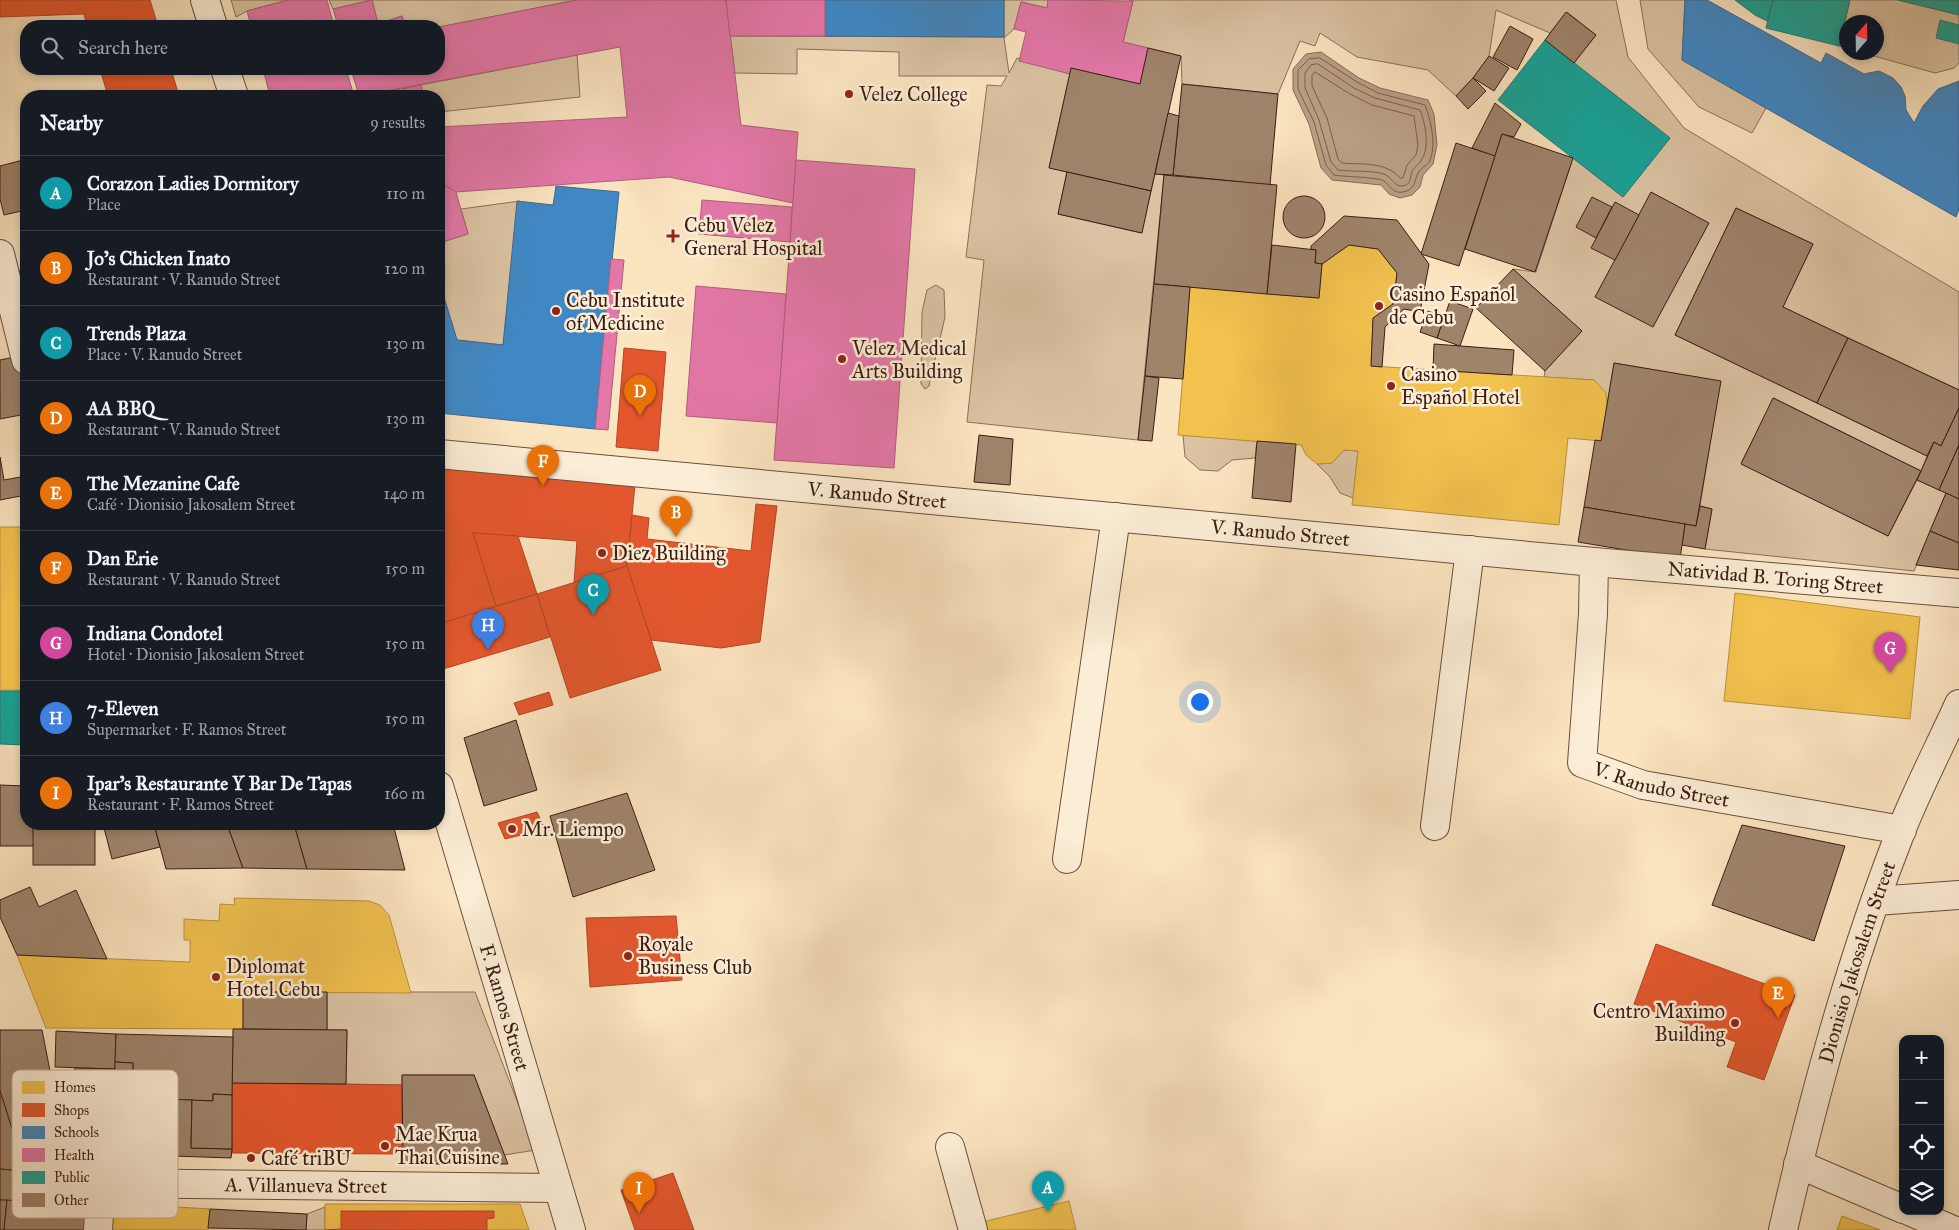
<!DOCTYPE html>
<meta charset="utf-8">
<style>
:root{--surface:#171b24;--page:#242831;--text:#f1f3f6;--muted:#9ea1a6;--line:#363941;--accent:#db2777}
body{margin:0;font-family:"IM FELL Great Primer",serif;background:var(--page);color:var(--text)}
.controls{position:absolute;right:15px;bottom:15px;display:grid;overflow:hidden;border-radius:10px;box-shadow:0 2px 8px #0003}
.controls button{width:45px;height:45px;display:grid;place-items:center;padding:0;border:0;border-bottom:1px solid var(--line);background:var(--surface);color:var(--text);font:25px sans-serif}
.compass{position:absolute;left:1839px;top:15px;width:45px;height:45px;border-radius:50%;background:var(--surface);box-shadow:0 2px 8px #0003;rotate:20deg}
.you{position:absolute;left:1199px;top:701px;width:18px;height:18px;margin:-12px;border:4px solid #fff;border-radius:50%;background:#1a73e8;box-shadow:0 0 0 8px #1a73e833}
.badge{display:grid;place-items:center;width:32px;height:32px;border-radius:50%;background:var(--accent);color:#fff;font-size:16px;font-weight:700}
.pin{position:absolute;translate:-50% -41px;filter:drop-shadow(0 1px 2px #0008)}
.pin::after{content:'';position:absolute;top:26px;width:18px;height:15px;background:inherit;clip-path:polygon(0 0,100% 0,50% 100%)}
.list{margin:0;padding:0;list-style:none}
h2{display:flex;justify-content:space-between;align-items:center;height:65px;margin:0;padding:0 20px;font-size:21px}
h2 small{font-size:16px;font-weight:400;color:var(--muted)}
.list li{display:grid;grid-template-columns:32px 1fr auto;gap:15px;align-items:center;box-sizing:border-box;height:75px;padding:0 20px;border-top:1px solid var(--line)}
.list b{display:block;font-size:19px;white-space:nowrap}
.list p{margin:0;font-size:16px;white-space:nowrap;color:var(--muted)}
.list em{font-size:16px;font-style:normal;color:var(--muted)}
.icon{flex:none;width:28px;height:28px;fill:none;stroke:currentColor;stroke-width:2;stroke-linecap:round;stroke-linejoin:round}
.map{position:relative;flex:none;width:1959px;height:1230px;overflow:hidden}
.search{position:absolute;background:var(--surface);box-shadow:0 2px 8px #0003;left:20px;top:20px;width:425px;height:55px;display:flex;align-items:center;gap:12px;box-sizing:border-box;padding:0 18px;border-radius:20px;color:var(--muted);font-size:19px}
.panel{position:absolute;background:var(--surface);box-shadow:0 2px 8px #0003;left:20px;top:90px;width:425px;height:740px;border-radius:20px}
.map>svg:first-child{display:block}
.green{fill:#dac2a2;stroke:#8a705a}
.water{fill:#baa085;stroke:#876c57}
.homes{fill:#f2c14e;stroke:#bb903c}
.shops{fill:#e4572e;stroke:#b14626}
.schools{fill:#3f88c5;stroke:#3e688f}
.health{fill:#e377a8;stroke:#b15c7b}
.public{fill:#17a398;stroke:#227b70}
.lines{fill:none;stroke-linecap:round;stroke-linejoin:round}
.shore{stroke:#7a5e4c;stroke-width:1}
.building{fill:#9f846c;stroke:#3b1d12}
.minor-casing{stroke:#6b4f3e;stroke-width:30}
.minor{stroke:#fcedd6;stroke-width:28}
.poi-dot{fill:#8f2418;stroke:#fcedd6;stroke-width:2}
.labels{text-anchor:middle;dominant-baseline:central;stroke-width:5;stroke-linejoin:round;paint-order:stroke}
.poi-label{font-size:20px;fill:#3b1d12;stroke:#fcedd6;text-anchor:start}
.street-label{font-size:20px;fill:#3b1d12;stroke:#fcedd6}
.key{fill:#fcedd6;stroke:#c2af9b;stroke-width:1}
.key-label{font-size:14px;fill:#3b1d12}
</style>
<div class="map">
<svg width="1959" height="1230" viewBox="0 0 1959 1230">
<rect width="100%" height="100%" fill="#fbe4c0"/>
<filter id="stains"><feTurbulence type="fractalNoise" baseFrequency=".004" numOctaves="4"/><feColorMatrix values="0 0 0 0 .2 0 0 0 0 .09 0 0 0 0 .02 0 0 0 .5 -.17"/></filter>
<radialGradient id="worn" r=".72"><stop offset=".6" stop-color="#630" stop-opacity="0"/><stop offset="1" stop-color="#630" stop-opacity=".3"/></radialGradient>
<!-- green -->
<g class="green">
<path d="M231,0H288L247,11L236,17Z"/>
<path d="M329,0H577L439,27L405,26L402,16L378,24L372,0L333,9Z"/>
<path d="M1004,0H1048L1047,8L1021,2L1014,29L1004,38L1009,73L1017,58L1070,74L1049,167L1067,172L1058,214L1141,233L1155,174L1164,175L1138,440L967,422L984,260L966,257L987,85L1001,86L1007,76H899V52L797,49V74L735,73L730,36L1004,37Z"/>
<path d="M1129,0H1616L1628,57L1684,128L1959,292V390L1783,307L1813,244L1736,208L1675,335L1927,456L1921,471L1774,398L1741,463L1888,536L1917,480L1946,493L1914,571L1705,549L1712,509L1700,506L1720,381L1614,363L1607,405L1594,380L1544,377L1545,371L1582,331L1513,269L1536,272L1573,158L1623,197L1670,138L1574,63L1596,35L1567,12L1550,33L1496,10L1489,56L1473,78L1456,96L1428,70L1357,57L1320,33L1315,46L1300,41L1278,94L1182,84L1181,56L1123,42L1133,1Z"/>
<path d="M1640,0H1685L1682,60L1766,108L1752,133L1699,107L1648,49Z"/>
<path d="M1850,0H1898L1959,15V63L1954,68L1935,73L1863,53L1876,52V22H1846V48L1839,46Z"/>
<path d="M577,55L580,97L439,112V96H364Z"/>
<path d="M520,201L503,345L457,340L439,281V243L468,234L461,209Z"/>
<path d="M936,285L944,290L945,317L929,386L925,389L921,384L922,312L927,290Z"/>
<path d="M1183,435L1257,441L1255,458L1232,460L1218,471L1200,470L1185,457Z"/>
<path d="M1344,450L1358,451L1353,498L1340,493L1330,477L1317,464L1332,463Z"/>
<path d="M327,992H475L536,1150L504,1155L474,1075H402V1085L346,1084L347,1030H327Z"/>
<path d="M325,1207V1230H306L307,1214Z"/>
</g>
<!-- water -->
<path class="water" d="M1321,52L1359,78L1380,88L1428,100L1434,114L1437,145L1433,164L1423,175L1420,187L1412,195L1400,198L1389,194L1381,185L1332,180L1321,168L1309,124L1293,90V69L1306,54Z"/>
<!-- homes -->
<g class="homes">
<path d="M1349,245L1378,249L1397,273L1393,304L1373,318L1371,366L1594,380L1606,393L1607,405L1601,441L1568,438L1559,525L1352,505L1358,451L1344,450L1332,463L1317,464L1306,455L1301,445L1178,435L1190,287L1319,298L1322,264Z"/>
<rect x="0" y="527" width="26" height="163"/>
<path d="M1735,593L1920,617L1910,719L1724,701Z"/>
<path d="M234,898L369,901L380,905L389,915L411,993L243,992V1029L46,1028L17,955L190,962V940H184V919L219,921L220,904L235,905Z"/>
<path d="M1069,1201L1076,1230H979L978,1223Z"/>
<path d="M110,1203L210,1209L208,1230H109Z"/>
<path d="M325,1204H520L529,1230H325Z"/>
<path d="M1842,1216L1880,1230H1837Z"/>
</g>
<!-- shops -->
<g class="shops">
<path d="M0,0H150L158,26H87L84,14L0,17Z"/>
<path d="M100,69H171L179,96H108Z"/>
<path d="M624,348L666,352L658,451L616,447Z"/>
<path d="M439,467L635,485L627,566L574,583L577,541L473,533L496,606L439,624Z"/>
<path d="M756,504L777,506L760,642L721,648L651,640L627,566L632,515L649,518L647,539L751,551Z"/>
<path d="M473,533L518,536L537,594L496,606Z"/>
<path d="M627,566L661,670L570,698L537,594Z"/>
<path d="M537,594L550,637L443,669L439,654V624Z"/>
<path d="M549,692L553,705L519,715L514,703Z"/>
<path d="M537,812L545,829L505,839L498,823Z"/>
<path d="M676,916L682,980L590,987L586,918Z"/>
<path d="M1656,944L1795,995L1764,1080L1727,1067L1736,1042L1634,1004Z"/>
<path d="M232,1083L402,1085V1154L232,1153Z"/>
<path d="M673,1173L694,1230H635L621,1190Z"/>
<path d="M341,1211H494V1218L487,1219V1230H325L341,1229Z"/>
</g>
<!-- schools -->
<g class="schools">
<path d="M825,0H1004V37L825,36Z"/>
<path d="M1685,0H1707L1821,63L1826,53L1864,74L1879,71L1893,78L1901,87L1905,96L1906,110L1914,123L1923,106L1938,89L1959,81V209L1956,217L1682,60Z"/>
<path d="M556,186L619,192L595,429L439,413V281L457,340L503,345L517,201L553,205Z"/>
</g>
<!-- health -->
<g class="health">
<path d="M288,0H327L334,26H251L247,11Z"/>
<path d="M372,0L378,24L402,16L405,26H338L333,9Z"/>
<path d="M577,0H726L741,125L798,132L793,203L669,177L456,192L439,182V127L627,117L620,47L359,96L351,69H439V27Z"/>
<path d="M726,0H825V36H730Z"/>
<path d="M1048,0L1133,1L1123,42L1148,48L1140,84L1071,68L1070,74L1019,61L1026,32L1014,29L1021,2L1047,8Z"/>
<path d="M263,69H346L354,96H270Z"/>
<path d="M421,85L424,96H405L403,89Z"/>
<path d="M796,160L915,169L894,468L774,460Z"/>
<path d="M439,182L456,192L468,234L439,243Z"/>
<path d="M702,200L792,207L790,242L699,234Z"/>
<path d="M611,259L624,260L608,430L595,429Z"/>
<path d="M696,286L786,294L777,423L686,416Z"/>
</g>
<!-- public -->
<g class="public">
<path d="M1735,0H1773L1767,21L1755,15Z"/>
<path d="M1773,0H1850L1839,46L1766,28Z"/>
<path d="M1898,0H1959V15Z"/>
<path d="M1940,20L1959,25V44L1936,38Z"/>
<path d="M1545,40L1670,138L1623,197L1498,100Z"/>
<path d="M0,691H26V745L0,744Z"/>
</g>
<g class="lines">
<!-- shore -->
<g class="shore">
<path d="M1320,58L1357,82L1378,93L1425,105C1431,120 1437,147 1429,162C1426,166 1421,168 1418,173C1414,182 1415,190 1403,192C1393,194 1391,186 1384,181C1378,177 1344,177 1334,175L1326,165L1314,122L1298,89V70L1309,59Z"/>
<path d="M1318,64L1354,88L1375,98L1420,110C1425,122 1430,147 1422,159C1420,164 1415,166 1412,171C1410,177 1411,185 1403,186C1394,187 1392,177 1384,174C1370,170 1353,172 1338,170L1331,162L1319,120L1305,88V73L1311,65Z"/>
<path d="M1315,72L1350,94L1372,105L1414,116L1418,145L1416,155L1407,165L1403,178H1400C1385,161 1363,165 1342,163L1338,159L1327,118L1312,86V76Z"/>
</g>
</g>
<!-- building -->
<g class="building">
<path d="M1566,12L1596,35L1574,63L1545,40Z"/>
<path d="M1510,26L1533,39L1517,70L1493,57Z"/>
<path d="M1148,48L1181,56L1151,191L1049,168L1071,68L1140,84Z"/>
<path d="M1489,56L1509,68L1494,91L1473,78Z"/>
<path d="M1473,78L1486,91L1468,109L1456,96Z"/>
<path d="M1182,84L1278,94L1270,185L1173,175Z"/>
<path d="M1495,103L1521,124L1514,137L1502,134L1495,156L1472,148Z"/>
<path d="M1168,113L1179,116L1173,175L1155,174Z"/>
<path d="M1502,134L1573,158L1535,272L1465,249Z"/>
<path d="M1456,143L1495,156L1459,266L1421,254Z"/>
<path d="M23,160L26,172V210L4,215L0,199V166Z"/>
<path d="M1067,172L1151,191L1142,233L1058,214Z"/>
<path d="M1164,175L1277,185L1267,294L1154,284Z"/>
<path d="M1651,192L1709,223L1653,327L1595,297Z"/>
<circle cx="1304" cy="217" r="21"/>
<path d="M1592,197L1612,207L1596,238L1576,227Z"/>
<path d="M1615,202L1639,215L1615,260L1591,248Z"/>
<path d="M1736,208L1813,244L1783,307L1848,338L1817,403L1675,335Z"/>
<path d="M1344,216L1397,220L1429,264L1420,312L1404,309L1385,327L1382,367L1371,366L1373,318L1393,304L1397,273L1378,249L1349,245L1322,264L1315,263L1316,250L1311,249V246Z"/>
<path d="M1272,245L1316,250L1315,263L1322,264L1319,298L1267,294Z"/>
<path d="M26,269V304L19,271Z"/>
<path d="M1513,269L1582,331L1545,371L1476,308Z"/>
<path d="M1154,284L1190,287L1183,379L1145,376Z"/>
<path d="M1450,301L1473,309L1460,346L1437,338Z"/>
<path d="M1428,311L1444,317L1437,338L1420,332Z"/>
<path d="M1848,338L1959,390V408L1941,446L1934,442L1927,456L1817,403Z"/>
<path d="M1434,344L1514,350L1512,375L1433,370Z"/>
<path d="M19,356L26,388V414L0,419V360Z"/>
<path d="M1614,363L1721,381L1696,526L1584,507L1595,440L1601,441Z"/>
<path d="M1145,376L1159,378L1152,441L1138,440Z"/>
<path d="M1773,398L1921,471L1888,536L1741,464Z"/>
<path d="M1959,408V445L1939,490L1917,480L1934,442L1941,446Z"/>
<path d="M979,435L1013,439L1010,485L974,482Z"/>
<path d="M1257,441L1296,444L1291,502L1252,498Z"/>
<path d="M1959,445V499L1939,490Z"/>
<path d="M0,457L4,480L26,476V495L0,500Z"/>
<path d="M1946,493L1959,499V543L1930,531Z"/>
<path d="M1700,506L1712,509L1705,549L1682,545L1685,524L1696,526Z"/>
<path d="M1584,507L1685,524L1680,559L1578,542Z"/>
<path d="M1930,531L1959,543V570L1916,565Z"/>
<path d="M516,720L537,790L484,806L464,738Z"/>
<path d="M0,785L26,786V824H33L34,846H0Z"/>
<path d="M627,793L655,870L573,897L550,816Z"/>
<rect x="33" y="824" width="62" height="41"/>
<path d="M103,824H154L160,847L112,859Z"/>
<path d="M154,824H227L243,868L166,869Z"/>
<path d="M227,824H294L307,869L243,868Z"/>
<path d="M294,824H393L405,870L307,869Z"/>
<path d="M1742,825L1845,846L1814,941L1712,905Z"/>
<path d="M30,887L39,907L76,890L107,959L17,955L0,917V900Z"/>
<path d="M243,992H327V1030L243,1029Z"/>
<path d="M233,1029L347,1030L346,1084L232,1083Z"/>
<path d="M0,1030H42L53,1086L73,1081L72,1152L19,1151L0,1091Z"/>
<path d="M56,1031L116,1034L115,1069L55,1067Z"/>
<path d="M116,1034L233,1037L232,1095L213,1094V1101L132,1098L133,1063L115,1062Z"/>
<path d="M115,1062L133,1063L132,1098L192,1100L191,1148L232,1149L231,1158L174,1156V1141H168L169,1117L114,1116Z"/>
<path d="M75,1068L115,1069V1084L74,1082Z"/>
<path d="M402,1075H474L508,1164H403Z"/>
<path d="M0,1091L19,1151H27L32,1172L0,1169Z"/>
<path d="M213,1094L232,1095V1149L191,1148L192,1100L213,1101Z"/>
<path d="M32,1168L76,1171L75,1182L84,1183L82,1207L0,1200V1169L32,1172Z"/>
<path d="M0,1200H7L4,1230H0Z"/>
<path d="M7,1200L88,1208L85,1230H4Z"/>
<path d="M210,1209L307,1214L306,1230L208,1228Z"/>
</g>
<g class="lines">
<!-- minor casing -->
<g class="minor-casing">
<g id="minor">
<path d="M205,0L213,26"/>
<path d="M225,69L234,96"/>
<path d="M0,254L26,360"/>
<path id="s1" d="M439,454L1594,562L1959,593"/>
<path id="s2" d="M1594,562L1593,614L1582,763L1643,785L1902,830"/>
<path id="s3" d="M439,786L571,1230"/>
<path d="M1435,826L1470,550"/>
<path d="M1067,859L1116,517"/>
<path d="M1876,901L1959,895"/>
<path d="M950,1147L973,1230"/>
<path d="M1798,1164L1903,1209"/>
<path d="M1909,1211L1953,1230"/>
<path id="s4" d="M98,1230L101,1183L558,1188"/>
<path id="s5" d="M1783,1230C1814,1095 1850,961 1901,831C1918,788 1940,746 1959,704"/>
</g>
</g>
<!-- minor -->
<use href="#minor" class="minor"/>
</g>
<!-- markers -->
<g class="poi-dot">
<circle cx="849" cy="94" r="5"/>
<path d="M670.5 228.5h5v5h5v5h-5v5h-5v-5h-5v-5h5z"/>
<circle cx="1379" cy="306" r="5"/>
<circle cx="556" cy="311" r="5"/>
<circle cx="842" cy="359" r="5"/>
<circle cx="1391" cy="386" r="5"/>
<circle cx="602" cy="553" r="5"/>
<circle cx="512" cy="829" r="5"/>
<circle cx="628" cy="956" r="5"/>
<circle cx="216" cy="977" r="5"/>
<circle cx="1735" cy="1023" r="5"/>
<circle cx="385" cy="1146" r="5"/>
<circle cx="251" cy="1158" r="5"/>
</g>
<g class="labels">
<!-- poi labels -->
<g class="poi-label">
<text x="859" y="94">Velez College</text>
<text x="684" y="225">Cebu Velez<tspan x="684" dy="23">General Hospital</tspan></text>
<text x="1389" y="294">Casino Español<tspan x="1389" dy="23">de Cebu</tspan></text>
<text x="566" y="300">Cebu Institute<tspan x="566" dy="23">of Medicine</tspan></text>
<text x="852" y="348">Velez Medical<tspan x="852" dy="23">Arts Building</tspan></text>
<text x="1401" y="374">Casino<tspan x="1401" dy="23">Español Hotel</tspan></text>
<text x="612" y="553">Diez Building</text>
<text x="522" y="829">Mr. Liempo</text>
<text x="638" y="944">Royale<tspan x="638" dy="23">Business Club</tspan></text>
<text x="226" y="966">Diplomat<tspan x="226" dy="23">Hotel Cebu</tspan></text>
<text x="1725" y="1011" text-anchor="end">Centro Maximo<tspan x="1725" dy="23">Building</tspan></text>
<text x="395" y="1134">Mae Krua<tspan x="395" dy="23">Thai Cuisine</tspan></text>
<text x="261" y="1158">Café triBU</text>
</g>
<!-- street labels -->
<g class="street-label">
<text stroke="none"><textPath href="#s1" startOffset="440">V. Ranudo Street</textPath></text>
<text stroke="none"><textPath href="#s1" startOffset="845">V. Ranudo Street</textPath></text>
<text stroke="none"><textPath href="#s1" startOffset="1342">Natividad B. Toring Street</textPath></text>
<text stroke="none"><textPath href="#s2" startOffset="284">V. Ranudo Street</textPath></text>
<text stroke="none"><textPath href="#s5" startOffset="278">Dionisio Jakosalem Street</textPath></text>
<text stroke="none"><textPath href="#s3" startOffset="231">F. Ramos Street</textPath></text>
<text stroke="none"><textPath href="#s4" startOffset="252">A. Villanueva Street</textPath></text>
</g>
</g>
<!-- legend -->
<rect x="12" y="1070" width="166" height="148" rx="8" class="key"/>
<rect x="22" y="1081" width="23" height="13" fill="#f2c14e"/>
<rect x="22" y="1103" width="23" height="14" fill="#e4572e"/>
<rect x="22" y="1126" width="23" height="13" fill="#3f88c5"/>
<rect x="22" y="1148" width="23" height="14" fill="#e377a8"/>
<rect x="22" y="1171" width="23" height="13" fill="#17a398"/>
<rect x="22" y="1193" width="23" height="14" fill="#9f846c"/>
<g class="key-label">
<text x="54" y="1092">Homes</text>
<text x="54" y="1115">Shops</text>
<text x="54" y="1137">Schools</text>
<text x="54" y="1160">Health</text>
<text x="54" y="1182">Public</text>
<text x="54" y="1205">Other</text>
</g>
<rect width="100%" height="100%" filter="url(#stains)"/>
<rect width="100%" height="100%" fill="url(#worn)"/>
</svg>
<div class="controls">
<button>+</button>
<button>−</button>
<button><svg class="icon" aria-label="locate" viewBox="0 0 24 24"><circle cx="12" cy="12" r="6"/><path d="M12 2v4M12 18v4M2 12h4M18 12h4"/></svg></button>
<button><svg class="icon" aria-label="layers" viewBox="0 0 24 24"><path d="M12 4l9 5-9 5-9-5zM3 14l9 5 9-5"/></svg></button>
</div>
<svg class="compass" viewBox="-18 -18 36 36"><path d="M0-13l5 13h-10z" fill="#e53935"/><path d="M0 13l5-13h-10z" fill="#9ea1a6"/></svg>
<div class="you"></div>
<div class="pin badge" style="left:1048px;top:1212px;background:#0f9aa8">A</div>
<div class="pin badge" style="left:676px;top:537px;background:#e8710a">B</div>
<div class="pin badge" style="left:593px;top:615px;background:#0f9aa8">C</div>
<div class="pin badge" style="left:640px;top:416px;background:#e8710a">D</div>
<div class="pin badge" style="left:1778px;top:1018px;background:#e8710a">E</div>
<div class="pin badge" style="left:543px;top:486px;background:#e8710a">F</div>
<div class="pin badge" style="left:1890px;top:673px;background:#d1479c">G</div>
<div class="pin badge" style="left:488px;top:650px;background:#3f7fe0">H</div>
<div class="pin badge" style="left:639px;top:1213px;background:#e8710a">I</div>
<div class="search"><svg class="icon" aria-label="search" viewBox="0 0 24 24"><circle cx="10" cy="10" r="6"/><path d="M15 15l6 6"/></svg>Search here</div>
<section class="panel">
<h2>Nearby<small>9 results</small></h2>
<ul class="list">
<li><span class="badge" style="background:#0f9aa8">A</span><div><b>Corazon Ladies Dormitory</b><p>Place</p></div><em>110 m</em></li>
<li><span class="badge" style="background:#e8710a">B</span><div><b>Jo's Chicken Inato</b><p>Restaurant · V. Ranudo Street</p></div><em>120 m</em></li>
<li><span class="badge" style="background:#0f9aa8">C</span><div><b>Trends Plaza</b><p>Place · V. Ranudo Street</p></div><em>130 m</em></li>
<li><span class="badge" style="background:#e8710a">D</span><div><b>AA BBQ</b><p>Restaurant · V. Ranudo Street</p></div><em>130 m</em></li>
<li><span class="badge" style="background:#e8710a">E</span><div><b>The Mezanine Cafe</b><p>Café · Dionisio Jakosalem Street</p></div><em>140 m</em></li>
<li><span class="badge" style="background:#e8710a">F</span><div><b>Dan Erie</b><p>Restaurant · V. Ranudo Street</p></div><em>150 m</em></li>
<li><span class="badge" style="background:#d1479c">G</span><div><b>Indiana Condotel</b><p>Hotel · Dionisio Jakosalem Street</p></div><em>150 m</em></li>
<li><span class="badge" style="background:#3f7fe0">H</span><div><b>7-Eleven</b><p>Supermarket · F. Ramos Street</p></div><em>150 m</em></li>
<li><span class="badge" style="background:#e8710a">I</span><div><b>Ipar's Restaurante Y Bar De Tapas</b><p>Restaurant · F. Ramos Street</p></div><em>160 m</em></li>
</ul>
</section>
</div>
